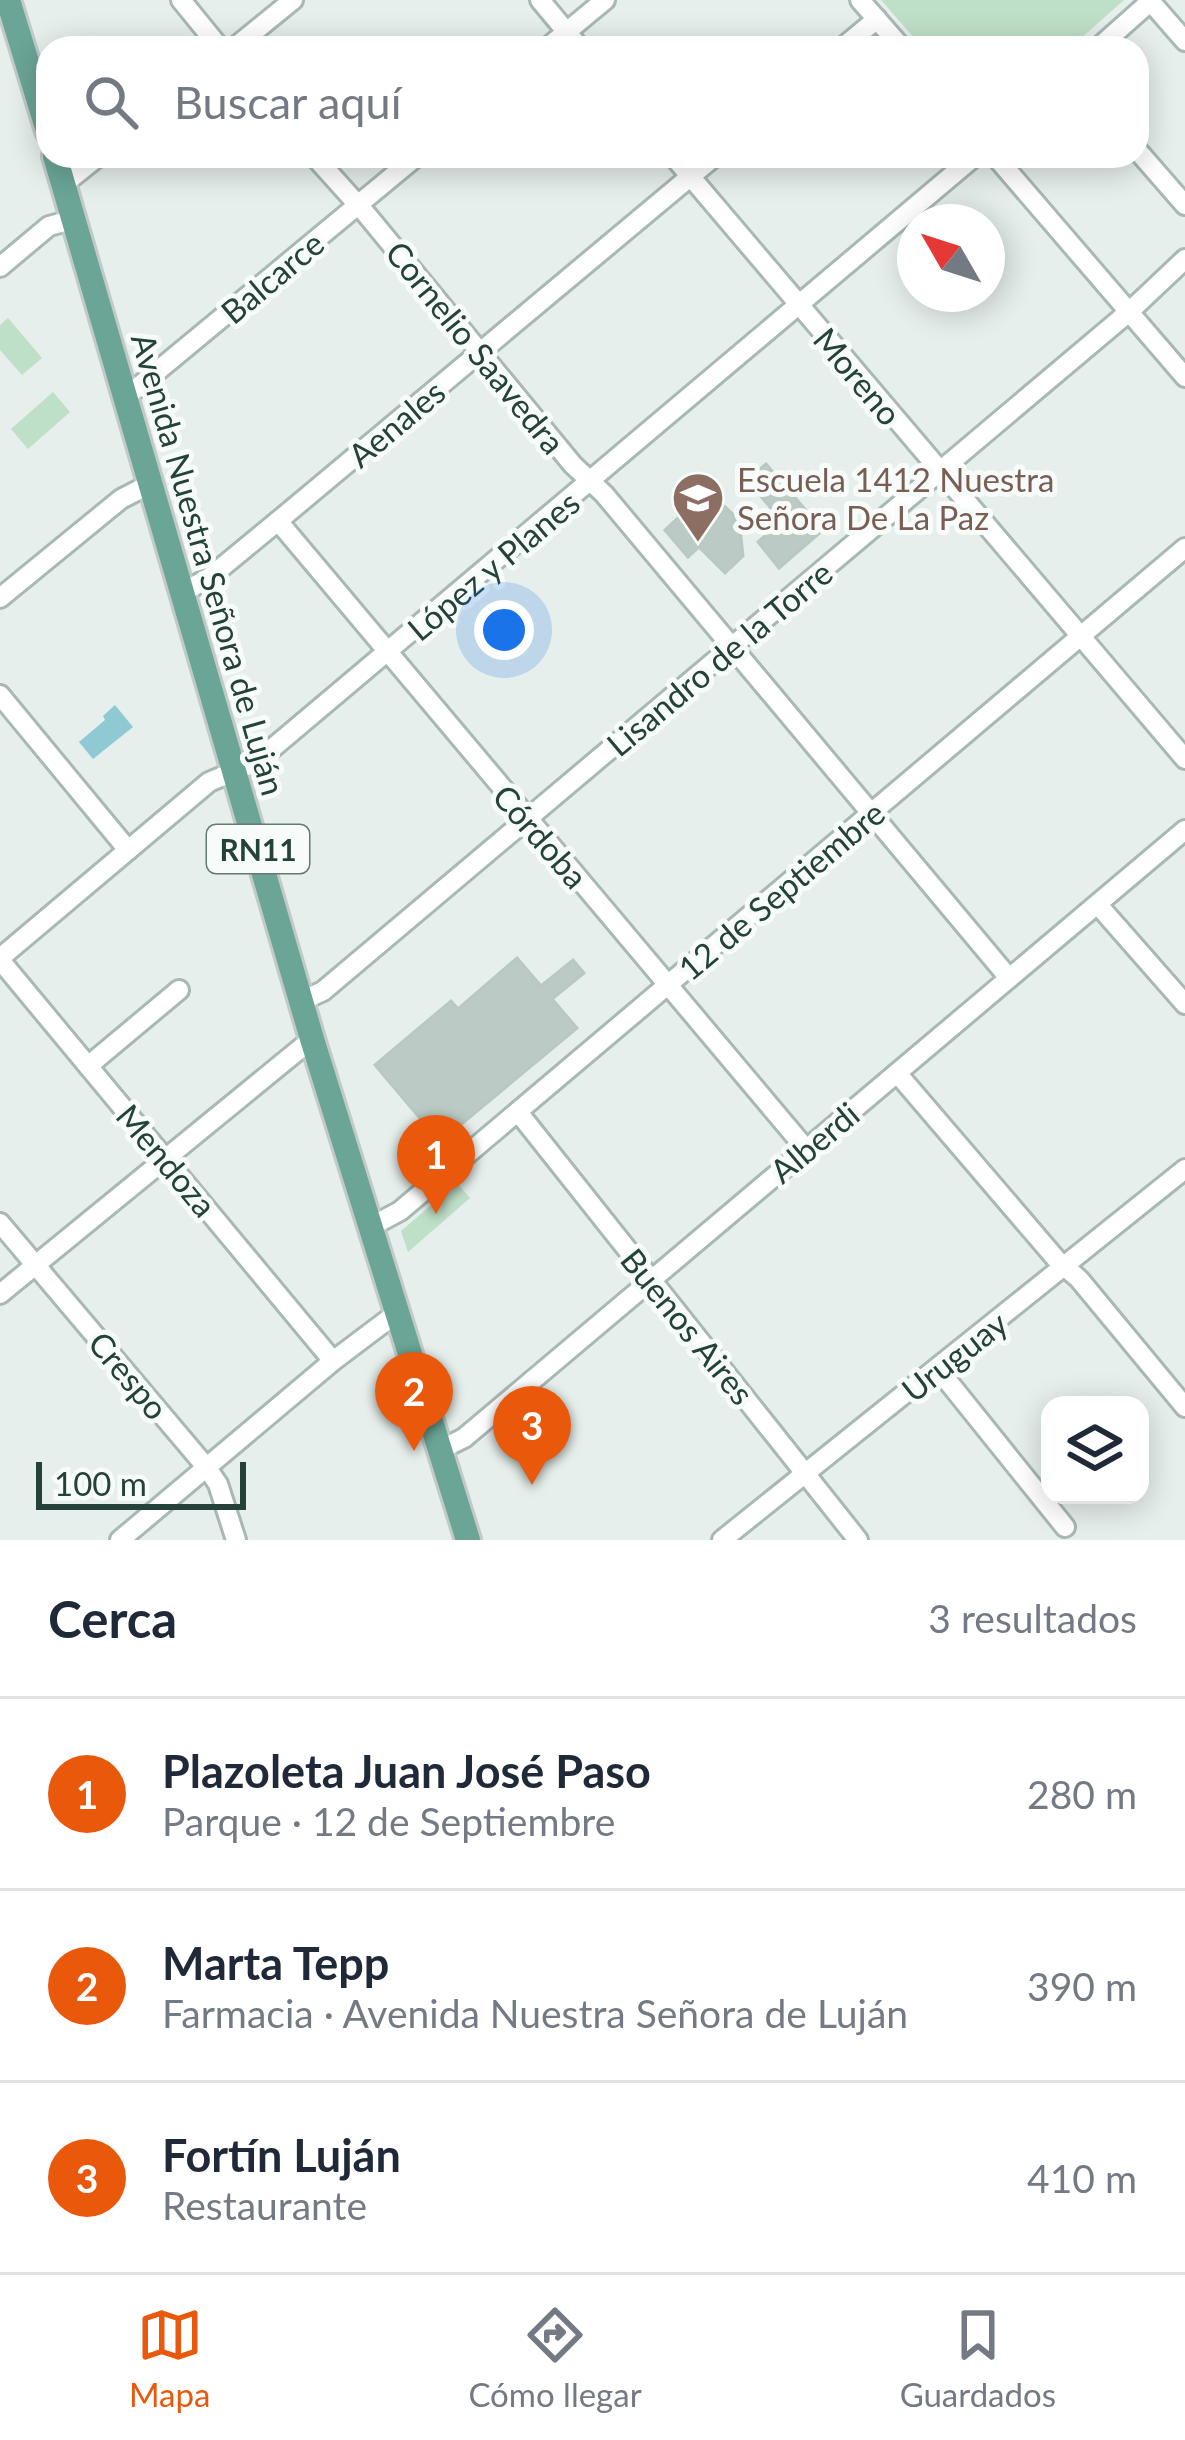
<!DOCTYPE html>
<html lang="es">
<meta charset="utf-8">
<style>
:root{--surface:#fff;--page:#f6f6f7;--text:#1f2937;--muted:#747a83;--line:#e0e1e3;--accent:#ea580c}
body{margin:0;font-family:Lato,sans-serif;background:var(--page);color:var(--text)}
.controls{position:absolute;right:36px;bottom:36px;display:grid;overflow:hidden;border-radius:24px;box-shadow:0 6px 30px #0003}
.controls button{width:108px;height:108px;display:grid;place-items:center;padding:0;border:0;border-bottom:3px solid var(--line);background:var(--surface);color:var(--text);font:60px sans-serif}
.compass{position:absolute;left:897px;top:204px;width:108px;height:108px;border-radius:50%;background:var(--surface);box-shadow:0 6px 30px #0003;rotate:309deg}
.scale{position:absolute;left:36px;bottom:30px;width:210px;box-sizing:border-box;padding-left:12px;border:6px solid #24423a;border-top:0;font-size:33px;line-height:42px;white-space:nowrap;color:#24423a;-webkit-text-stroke:9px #f7fbf9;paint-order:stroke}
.you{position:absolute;left:504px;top:630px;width:42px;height:42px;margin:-30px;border:9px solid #fff;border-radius:50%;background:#1a73e8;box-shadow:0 0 0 18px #1a73e833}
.badge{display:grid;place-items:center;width:78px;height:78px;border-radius:50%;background:var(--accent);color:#fff;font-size:39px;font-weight:700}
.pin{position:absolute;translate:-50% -99px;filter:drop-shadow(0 3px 6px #0008)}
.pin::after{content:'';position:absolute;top:63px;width:42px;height:36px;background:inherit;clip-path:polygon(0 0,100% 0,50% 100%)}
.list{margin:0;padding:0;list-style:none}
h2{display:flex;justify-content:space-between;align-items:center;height:156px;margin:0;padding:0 48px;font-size:51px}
h2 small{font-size:39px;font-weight:400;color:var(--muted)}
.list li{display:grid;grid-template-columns:78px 1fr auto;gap:36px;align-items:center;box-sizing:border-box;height:192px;padding:0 48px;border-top:3px solid var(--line)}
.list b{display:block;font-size:45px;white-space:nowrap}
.list p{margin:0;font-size:39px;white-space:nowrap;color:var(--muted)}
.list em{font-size:39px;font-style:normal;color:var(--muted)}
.icon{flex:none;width:66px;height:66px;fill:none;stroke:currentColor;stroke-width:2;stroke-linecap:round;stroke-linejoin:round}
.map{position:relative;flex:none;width:1185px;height:1540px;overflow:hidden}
.search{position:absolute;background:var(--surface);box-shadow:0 6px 30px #0003;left:36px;right:36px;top:36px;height:132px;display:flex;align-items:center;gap:30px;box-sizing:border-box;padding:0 42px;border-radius:36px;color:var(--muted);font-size:45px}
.sheet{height:732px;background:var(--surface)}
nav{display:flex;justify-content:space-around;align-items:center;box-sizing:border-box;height:168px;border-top:3px solid var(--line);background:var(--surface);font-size:33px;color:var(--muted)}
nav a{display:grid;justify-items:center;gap:6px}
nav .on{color:var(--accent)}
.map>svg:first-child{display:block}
.green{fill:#bfe0c8}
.water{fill:#8ec9d4}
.building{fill:#bbcac4;stroke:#b8c9c2;stroke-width:3}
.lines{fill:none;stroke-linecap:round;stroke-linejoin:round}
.minor-casing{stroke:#a8b8b2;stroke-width:24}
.major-casing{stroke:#c2cac8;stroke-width:30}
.minor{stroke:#fff;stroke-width:18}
.major{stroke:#6aa596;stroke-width:24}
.labels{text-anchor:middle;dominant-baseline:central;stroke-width:10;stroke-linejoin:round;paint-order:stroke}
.shield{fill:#f7fbf9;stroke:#637a73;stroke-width:3}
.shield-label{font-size:30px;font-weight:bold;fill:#24423a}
.street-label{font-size:33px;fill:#24423a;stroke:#f7fbf9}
.education-label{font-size:33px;fill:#785e54;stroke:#f7fbf9;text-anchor:start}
</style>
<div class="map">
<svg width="1185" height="1540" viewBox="0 0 1185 1540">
<rect width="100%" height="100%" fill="#e6efeb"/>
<!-- green -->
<g class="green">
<path d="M881,0H1124L1070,48H923Z"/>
<path d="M8,318L42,358L22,375L0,350V325Z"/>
<path d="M53,392L70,412L28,449L11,429Z"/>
<path d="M457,1183L470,1198L408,1252L401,1231Z"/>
</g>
<!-- water -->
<path class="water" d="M115,705L133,727L93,759L79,742L105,720L103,716Z"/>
<!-- building -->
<g class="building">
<path d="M766,464L823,530L779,568L758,542L782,521L747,480Z"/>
<path d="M708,491L739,520L743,556L725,573L699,547L688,557L665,530L681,515L688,524L704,510L697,501Z"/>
<path d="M517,958L541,986L573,960L584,973L552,999L577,1028L440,1142L375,1065L451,1001L458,1009Z"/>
</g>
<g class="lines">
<!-- minor casing -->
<g class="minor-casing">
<g id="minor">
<path d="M181,0L220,48"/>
<path d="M540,0L580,48"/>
<path d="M860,0L902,48"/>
<path d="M1151,2L1185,41"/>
<path d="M234,48L293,0"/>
<path d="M547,48L605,0"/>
<path d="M842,48L877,19"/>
<path d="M1098,48L1152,0"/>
<path d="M1137,150L1185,205"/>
<path d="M314,156L367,215L573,465L604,494L1009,978"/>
<path d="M673,156L1185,759"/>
<path d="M995,156L1185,377"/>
<path d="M64,184L99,156"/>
<path d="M0,267L49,226L75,219"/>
<path d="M126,397L417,156"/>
<path d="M278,521L806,1149"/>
<path d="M184,592L210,577L278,521L715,156"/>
<path d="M0,598L121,499L150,484"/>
<path d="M0,695L128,850"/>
<path d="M1099,906L1185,1004"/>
<path d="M0,958L209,782L256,762L975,156"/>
<path d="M0,960L333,1361"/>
<path d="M302,1001L323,991L1130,311L1185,259"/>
<path d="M88,1066L179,990"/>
<path d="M897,1073L1057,1260L1079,1279L1185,1407"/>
<path d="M518,1112L858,1540"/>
<path d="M0,1223L207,1468L218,1484L236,1540"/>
<path d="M372,1226L400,1211L1185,548"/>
<path d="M0,1294L312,1039"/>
<path d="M938,1369L1065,1527"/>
<path d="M440,1450L464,1438L1185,830"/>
<path d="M120,1540L333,1361L398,1312"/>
<path d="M722,1540L1185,1169"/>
</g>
</g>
<!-- major casing -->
<g class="major-casing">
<g id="major">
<path d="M8,0L48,131"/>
<path d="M55,156L312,1039L468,1540"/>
</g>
</g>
<!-- minor -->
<use href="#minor" class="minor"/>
<!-- major -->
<use href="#major" class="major"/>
</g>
<!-- icons -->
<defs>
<g id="school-pin" transform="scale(2.7)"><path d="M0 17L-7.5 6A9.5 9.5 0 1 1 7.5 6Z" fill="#8d6e63" stroke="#f7fbf9"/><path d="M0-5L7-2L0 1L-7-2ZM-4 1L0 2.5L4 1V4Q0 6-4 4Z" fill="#fff"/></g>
</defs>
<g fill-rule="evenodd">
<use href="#school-pin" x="698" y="498"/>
</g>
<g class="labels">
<!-- shield labels -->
<rect class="shield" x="207" y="825" width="102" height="48" rx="9"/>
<g class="shield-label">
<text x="258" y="849">RN11</text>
</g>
<!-- street labels -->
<g class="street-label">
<text transform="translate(272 277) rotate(-40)">Balcarce</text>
<text transform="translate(476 347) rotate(51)">Cornelio Saavedra</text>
<text transform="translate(858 376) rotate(50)">Moreno</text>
<text transform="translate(396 423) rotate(-40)">Aenales</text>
<text transform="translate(209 564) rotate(74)">Avenida Nuestra Señora de Luján</text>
<text transform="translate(493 565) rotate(-40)">López y Planes</text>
<text transform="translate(719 658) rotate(-40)">Lisandro de la Torre</text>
<text transform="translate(541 836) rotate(49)">Córdoba</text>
<text transform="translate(781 890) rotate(-40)">12 de Septiembre</text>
<text transform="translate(814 1142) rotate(-40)">Alberdi</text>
<text transform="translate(167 1160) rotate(50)">Mendoza</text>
<text transform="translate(688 1326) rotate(51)">Buenos Aires</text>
<text transform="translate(954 1356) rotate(-38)">Uruguay</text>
<text transform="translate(129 1375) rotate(50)">Crespo</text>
</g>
<!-- education labels -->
<g class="education-label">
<text x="737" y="479">Escuela 1412 Nuestra<tspan x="737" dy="38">Señora De La Paz</tspan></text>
</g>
</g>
</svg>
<div class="controls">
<button><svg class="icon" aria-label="layers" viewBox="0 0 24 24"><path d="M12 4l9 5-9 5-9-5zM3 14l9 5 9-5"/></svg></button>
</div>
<svg class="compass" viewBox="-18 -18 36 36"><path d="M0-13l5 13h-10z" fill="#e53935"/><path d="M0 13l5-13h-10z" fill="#747a83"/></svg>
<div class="scale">100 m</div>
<div class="you"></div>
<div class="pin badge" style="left:436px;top:1214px">1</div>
<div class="pin badge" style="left:414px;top:1451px">2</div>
<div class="pin badge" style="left:532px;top:1485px">3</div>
<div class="search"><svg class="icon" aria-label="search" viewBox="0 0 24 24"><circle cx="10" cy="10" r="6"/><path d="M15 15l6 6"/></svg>Buscar aquí</div>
</div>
<section class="sheet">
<h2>Cerca<small>3 resultados</small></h2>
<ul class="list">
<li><span class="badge">1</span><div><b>Plazoleta Juan José Paso</b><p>Parque · 12 de Septiembre</p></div><em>280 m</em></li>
<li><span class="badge">2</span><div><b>Marta Tepp</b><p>Farmacia · Avenida Nuestra Señora de Luján</p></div><em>390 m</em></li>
<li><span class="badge">3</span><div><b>Fortín Luján</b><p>Restaurante</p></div><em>410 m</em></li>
</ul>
</section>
<nav>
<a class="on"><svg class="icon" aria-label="map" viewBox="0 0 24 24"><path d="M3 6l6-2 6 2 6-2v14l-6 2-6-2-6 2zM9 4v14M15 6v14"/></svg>Mapa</a>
<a><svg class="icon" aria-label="directions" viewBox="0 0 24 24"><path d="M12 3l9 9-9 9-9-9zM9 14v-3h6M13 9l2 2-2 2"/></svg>Cómo llegar</a>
<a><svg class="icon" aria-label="saved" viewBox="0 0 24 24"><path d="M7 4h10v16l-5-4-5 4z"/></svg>Guardados</a>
</nav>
